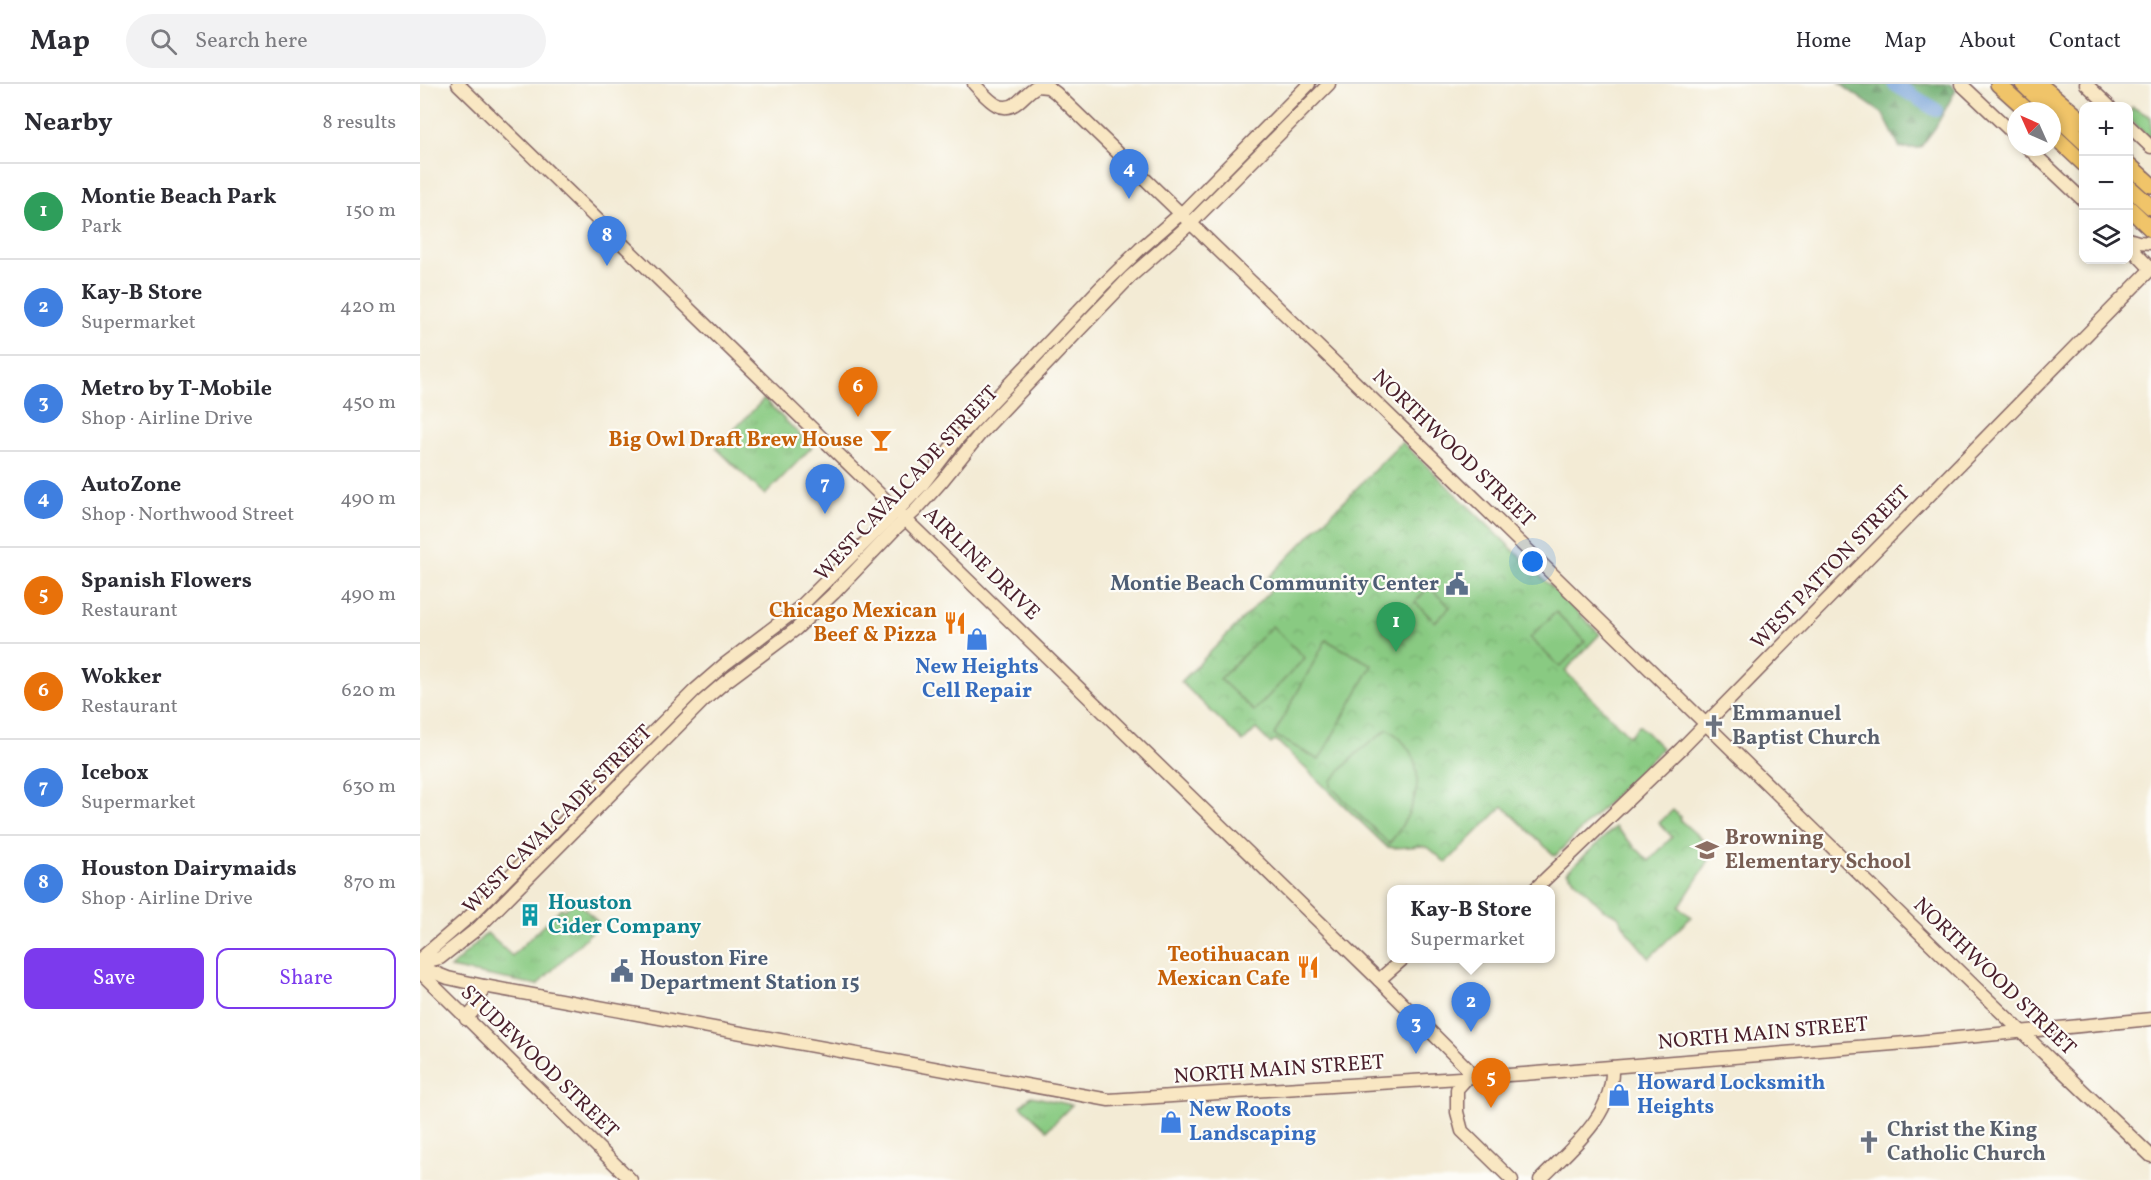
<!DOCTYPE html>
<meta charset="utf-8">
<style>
:root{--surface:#fff;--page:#f2f2f3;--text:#2b2b33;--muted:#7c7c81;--line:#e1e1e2;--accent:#7c3aed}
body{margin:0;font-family:Vollkorn,serif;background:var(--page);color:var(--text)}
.controls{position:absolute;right:18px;top:18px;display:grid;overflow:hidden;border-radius:12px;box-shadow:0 3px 9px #0003}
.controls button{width:54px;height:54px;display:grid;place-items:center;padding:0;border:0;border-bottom:2px solid var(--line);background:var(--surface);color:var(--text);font:30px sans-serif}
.compass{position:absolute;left:1587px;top:18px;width:54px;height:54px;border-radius:50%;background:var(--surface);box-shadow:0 3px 9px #0003;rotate:315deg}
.you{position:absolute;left:1113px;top:478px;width:21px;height:21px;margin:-15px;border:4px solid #fff;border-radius:50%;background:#1a73e8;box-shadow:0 0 0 9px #1a73e833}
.badge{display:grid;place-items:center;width:39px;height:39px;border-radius:50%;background:var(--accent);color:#fff;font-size:20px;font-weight:700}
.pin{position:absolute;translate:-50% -50px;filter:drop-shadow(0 2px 3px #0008)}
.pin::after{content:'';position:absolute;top:32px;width:21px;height:18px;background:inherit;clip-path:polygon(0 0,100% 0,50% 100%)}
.popup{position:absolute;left:967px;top:801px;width:168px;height:78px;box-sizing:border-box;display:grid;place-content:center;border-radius:12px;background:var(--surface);filter:drop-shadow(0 2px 4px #0005);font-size:20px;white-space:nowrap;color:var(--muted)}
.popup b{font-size:22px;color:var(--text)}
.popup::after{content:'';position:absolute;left:50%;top:100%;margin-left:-12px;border:12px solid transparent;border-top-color:var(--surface)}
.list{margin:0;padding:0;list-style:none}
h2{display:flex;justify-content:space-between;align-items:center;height:78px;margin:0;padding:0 24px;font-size:26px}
h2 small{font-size:20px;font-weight:400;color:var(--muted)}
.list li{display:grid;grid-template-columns:39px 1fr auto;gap:18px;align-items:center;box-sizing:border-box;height:96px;padding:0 24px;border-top:2px solid var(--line)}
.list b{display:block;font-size:22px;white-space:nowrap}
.list p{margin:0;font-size:20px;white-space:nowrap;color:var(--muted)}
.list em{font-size:20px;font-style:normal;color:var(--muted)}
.actions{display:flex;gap:12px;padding:18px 24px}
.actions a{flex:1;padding:14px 0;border:2px solid var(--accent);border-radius:12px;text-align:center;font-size:21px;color:var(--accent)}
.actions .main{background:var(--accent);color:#fff}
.icon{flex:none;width:33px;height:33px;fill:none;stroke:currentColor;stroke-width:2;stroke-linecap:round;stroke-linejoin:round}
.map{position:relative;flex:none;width:1731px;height:1096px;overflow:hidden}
header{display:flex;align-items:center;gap:36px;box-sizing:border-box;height:84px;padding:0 30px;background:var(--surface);border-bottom:2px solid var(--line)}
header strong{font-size:28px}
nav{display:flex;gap:33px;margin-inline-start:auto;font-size:21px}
.search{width:420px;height:54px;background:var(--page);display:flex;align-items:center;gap:15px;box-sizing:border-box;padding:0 21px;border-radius:33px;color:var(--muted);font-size:22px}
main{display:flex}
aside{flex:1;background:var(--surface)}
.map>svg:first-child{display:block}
.grass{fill:url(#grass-tufts);stroke:#6a7456;stroke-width:1.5}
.forest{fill:url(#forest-firs);stroke:#5c664e;stroke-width:1.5}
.park{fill:url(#park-crowns);stroke:#6a7456;stroke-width:1.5}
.pitch{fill:#89ca82;stroke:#6a7456;stroke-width:1.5}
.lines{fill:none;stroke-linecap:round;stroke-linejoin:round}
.river{stroke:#6d9bd5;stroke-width:14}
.secondary-casing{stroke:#856666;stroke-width:15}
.highway-casing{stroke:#856666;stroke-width:18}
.secondary{stroke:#f9e7c3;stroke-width:12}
.highway{stroke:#f0c469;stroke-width:15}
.labels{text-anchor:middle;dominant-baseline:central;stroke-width:4.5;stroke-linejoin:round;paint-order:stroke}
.food-label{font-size:21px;font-weight:bold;fill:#c56008;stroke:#fdfcf7;text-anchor:end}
.street-label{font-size:21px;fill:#4a1f2b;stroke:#fdfcf7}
.service-label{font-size:21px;font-weight:bold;fill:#4e5e75;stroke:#fdfcf7;text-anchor:end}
.shop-label{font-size:21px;font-weight:bold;fill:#366cbe;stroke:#fdfcf7;text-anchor:start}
.worship-label{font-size:21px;font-weight:bold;fill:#5b616d;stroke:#fdfcf7;text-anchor:start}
.education-label{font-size:21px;font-weight:bold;fill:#785e54;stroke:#fdfcf7;text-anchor:start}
.culture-label{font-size:21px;font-weight:bold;fill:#0d838f;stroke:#fdfcf7;text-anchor:start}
</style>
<header>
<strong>Map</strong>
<div class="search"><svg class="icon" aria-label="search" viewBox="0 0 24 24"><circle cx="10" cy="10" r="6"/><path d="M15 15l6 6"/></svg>Search here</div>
<nav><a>Home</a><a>Map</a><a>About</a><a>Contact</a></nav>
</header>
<main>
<aside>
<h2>Nearby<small>8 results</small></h2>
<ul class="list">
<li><span class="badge" style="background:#2e9e5b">1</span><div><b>Montie Beach Park</b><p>Park</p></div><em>150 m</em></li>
<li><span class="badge" style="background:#3f7fe0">2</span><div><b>Kay-B Store</b><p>Supermarket</p></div><em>420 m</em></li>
<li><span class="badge" style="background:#3f7fe0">3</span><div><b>Metro by T-Mobile</b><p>Shop · Airline Drive</p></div><em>450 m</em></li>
<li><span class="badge" style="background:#3f7fe0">4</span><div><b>AutoZone</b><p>Shop · Northwood Street</p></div><em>490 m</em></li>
<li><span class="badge" style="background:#e8710a">5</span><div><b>Spanish Flowers</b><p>Restaurant</p></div><em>490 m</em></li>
<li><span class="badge" style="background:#e8710a">6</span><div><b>Wokker</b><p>Restaurant</p></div><em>620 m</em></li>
<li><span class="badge" style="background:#3f7fe0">7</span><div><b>Icebox</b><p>Supermarket</p></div><em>630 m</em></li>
<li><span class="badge" style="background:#3f7fe0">8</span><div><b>Houston Dairymaids</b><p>Shop · Airline Drive</p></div><em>870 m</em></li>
</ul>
<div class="actions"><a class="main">Save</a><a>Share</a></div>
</aside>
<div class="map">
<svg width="1731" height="1096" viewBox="0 0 1731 1096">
<defs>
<pattern id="grass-tufts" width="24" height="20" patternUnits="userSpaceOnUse" patternTransform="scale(1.5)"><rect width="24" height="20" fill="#89ca82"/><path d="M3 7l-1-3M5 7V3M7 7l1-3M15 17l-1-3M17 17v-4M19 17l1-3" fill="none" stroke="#78ad70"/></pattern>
<pattern id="forest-firs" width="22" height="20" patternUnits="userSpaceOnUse" patternTransform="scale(1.5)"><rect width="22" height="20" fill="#6eae70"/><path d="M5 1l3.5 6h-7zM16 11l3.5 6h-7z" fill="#5c8d5c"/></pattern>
<pattern id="park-crowns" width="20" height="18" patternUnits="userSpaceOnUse" patternTransform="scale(1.5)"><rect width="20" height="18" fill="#89ca82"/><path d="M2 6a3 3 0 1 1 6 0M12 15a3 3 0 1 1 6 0" fill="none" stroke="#78ad70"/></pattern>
</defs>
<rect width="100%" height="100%" fill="#fdfcf7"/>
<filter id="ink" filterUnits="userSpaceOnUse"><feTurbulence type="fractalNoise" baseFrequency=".0167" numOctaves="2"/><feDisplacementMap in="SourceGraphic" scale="12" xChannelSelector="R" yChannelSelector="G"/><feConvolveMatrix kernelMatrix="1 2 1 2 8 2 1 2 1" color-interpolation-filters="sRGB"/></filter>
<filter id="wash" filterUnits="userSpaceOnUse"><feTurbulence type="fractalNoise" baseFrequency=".008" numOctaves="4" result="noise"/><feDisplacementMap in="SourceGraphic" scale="24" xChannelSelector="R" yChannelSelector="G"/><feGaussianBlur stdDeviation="1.35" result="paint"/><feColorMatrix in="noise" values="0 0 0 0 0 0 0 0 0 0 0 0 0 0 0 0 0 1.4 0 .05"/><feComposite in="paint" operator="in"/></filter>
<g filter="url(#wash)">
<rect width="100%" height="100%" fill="#f3ebd5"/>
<!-- grass -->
<g class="grass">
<path d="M1712,23L1731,33V56L1709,34Z"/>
<path d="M344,315L392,363L345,411L296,364Z"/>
<path d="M155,816L180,840L117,901L30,884L67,849L92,872L141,824L145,826Z"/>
<path d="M611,1012L652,1021L627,1046L601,1022Z"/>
</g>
<!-- forest -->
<path class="forest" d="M1420,0H1530L1536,6L1515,44L1500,64H1480L1463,30Z"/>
<!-- park -->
<g class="park">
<path d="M982,358L1180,550L1145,587L1209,652L1219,641L1242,664L1135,772L1083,722L1026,779C1021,775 1013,766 1007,763C998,760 980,766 967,763L856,656L851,660L836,645L823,658L761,598L855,502L848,494Z"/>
<path d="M1253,726L1261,734L1260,736L1295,767L1259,823L1271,833L1229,874L1209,850L1198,832L1183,825L1147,788L1195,743L1229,777L1252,753L1239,739Z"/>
</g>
<!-- pitch -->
<g class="pitch">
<path d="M1009,503L1030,523L1015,538L995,518Z"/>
<path d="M1136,528L1165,557L1140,583L1110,554Z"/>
<path d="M852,542L885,574L834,627L800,595Z"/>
<path d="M906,556L952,581L899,676L854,651Z"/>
<path d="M968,645C1015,677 998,723 969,760L911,703V697L937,669Z"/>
</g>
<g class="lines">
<!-- river -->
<path class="river" d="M1474,0L1516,26"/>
</g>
</g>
<g filter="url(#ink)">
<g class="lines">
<!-- secondary casing -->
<g class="secondary-casing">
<g id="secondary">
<path d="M38,0L959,896L1047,984V994"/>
<path d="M554,0C566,12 580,33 598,18C605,12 610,6 617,2L628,3L636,9L1031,391L1556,904L1731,1072"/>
<path d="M1541,0L1596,52"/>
<path d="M1666,0L1689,22"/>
<path d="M1708,41L1731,63"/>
<path d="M1607,63L1664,117"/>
<path d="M1708,155L1718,158L1731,159"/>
<path d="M1708,161L1731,185"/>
<path d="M1114,806L1261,665L1731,185"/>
<path d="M0,875L51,831L274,607L305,580L379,524L486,418L502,401L538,354L682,202L720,165L766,125L889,0"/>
<path d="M0,879L20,874L58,844L283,617L304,599L376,545L414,509L476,444L495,427L522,397L561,349L659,246L710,193L771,139L909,0"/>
<path d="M0,883L28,894L64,902L689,1016L1104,990L1486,959L1731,935"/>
<path d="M0,888L211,1096"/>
<path d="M959,896L984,874"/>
<path d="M46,935L56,924L64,902"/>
<path d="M1047,994L1037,1005V1028L1042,1047L1092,1096"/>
<path d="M1120,1096C1151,1064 1194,1032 1192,983"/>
</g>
</g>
<!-- highway casing -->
<g class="highway-casing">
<g id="highway">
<path d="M1578,0L1608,27"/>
<path d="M1603,0L1631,27"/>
<path d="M1619,0L1664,38"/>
<path d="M1632,28L1664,58"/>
<path d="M1632,50L1664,80"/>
<path d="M1708,80L1731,101"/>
<path d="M1708,102L1731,123"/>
<path d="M1708,123L1731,145"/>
</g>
</g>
<!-- secondary -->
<use href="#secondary" class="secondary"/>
<!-- highway -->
<use href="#highway" class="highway"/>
</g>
</g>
<!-- icons -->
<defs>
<g id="bar-bare" transform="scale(1.8)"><path d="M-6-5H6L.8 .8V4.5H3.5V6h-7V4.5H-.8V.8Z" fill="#e8710a" stroke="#fdfcf7" stroke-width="2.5" paint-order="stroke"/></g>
<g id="civic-bare" transform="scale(1.8)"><path d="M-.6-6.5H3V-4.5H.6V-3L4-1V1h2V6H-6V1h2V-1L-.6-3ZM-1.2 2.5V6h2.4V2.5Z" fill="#5c6f8a" stroke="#fdfcf7" stroke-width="2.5" paint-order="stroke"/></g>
<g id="restaurant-bare" transform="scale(1.8)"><path d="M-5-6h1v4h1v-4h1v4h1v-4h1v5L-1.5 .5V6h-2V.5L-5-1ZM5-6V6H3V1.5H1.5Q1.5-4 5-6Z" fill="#e8710a" stroke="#fdfcf7" stroke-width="2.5" paint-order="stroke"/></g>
<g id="shop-bare" transform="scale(1.8)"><path d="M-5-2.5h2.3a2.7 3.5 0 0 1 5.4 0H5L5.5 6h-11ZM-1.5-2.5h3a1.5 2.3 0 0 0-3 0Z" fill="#3f7fe0" stroke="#fdfcf7" stroke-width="2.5" paint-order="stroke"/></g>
<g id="church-bare" transform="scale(1.8)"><path d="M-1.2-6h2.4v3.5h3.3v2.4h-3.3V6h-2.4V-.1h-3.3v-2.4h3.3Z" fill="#6b7280" stroke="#fdfcf7" stroke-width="2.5" paint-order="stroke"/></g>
<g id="school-bare" transform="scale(1.8)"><path d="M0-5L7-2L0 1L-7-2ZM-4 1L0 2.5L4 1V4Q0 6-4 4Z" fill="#8d6e63" stroke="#fdfcf7" stroke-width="2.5" paint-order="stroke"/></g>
<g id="building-bare" transform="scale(1.8)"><path d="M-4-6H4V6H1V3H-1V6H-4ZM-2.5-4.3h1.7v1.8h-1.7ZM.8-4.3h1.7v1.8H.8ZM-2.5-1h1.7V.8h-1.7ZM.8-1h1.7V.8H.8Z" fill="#0f9aa8" stroke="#fdfcf7" stroke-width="2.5" paint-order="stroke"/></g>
</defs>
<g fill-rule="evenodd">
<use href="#bar-bare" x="461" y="356"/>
<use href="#civic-bare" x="1037" y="500"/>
<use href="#restaurant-bare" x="535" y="539"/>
<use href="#shop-bare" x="557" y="555"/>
<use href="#church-bare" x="1294" y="642"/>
<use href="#school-bare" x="1287" y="766"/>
<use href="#building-bare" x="110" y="831"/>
<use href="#restaurant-bare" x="888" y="883"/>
<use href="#civic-bare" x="202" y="887"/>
<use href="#shop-bare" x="1199" y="1011"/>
<use href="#shop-bare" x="751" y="1038"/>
<use href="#church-bare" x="1449" y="1058"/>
</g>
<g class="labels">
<!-- food labels -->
<g class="food-label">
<text x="443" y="356">Big Owl Draft Brew House</text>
<text x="517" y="527">Chicago Mexican<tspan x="517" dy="24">Beef &amp; Pizza</tspan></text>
<text x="870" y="871">Teotihuacan<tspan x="870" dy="24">Mexican Cafe</tspan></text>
</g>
<!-- street labels -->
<g class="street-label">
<text transform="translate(1033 365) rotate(44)">NORTHWOOD STREET</text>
<text transform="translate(487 400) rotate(-47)">WEST CAVALCADE STREET</text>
<text transform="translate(561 480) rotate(44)">AIRLINE DRIVE</text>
<text transform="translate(1411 484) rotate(-46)">WEST PATTON STREET</text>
<text transform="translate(138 736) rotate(-45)">WEST CAVALCADE STREET</text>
<text transform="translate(1574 893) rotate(44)">NORTHWOOD STREET</text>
<text transform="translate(1343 950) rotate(-5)">NORTH MAIN STREET</text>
<text transform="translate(119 978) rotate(44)">STUDEWOOD STREET</text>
<text transform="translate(859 986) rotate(-4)">NORTH MAIN STREET</text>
</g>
<!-- service labels -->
<g class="service-label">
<text x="1019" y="500">Montie Beach Community Center</text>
<text x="220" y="875" text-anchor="start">Houston Fire<tspan x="220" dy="24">Department Station 15</tspan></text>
</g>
<!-- shop labels -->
<g class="shop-label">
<text x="557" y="583" text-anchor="middle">New Heights<tspan x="557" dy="24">Cell Repair</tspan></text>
<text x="1217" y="999">Howard Locksmith<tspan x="1217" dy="24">Heights</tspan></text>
<text x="769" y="1026">New Roots<tspan x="769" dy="24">Landscaping</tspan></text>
</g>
<!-- worship labels -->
<g class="worship-label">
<text x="1312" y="630">Emmanuel<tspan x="1312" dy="24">Baptist Church</tspan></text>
<text x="1467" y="1046">Christ the King<tspan x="1467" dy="24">Catholic Church</tspan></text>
</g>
<!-- education labels -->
<g class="education-label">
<text x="1305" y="754">Browning<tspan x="1305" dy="24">Elementary School</tspan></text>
</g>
<!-- culture labels -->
<g class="culture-label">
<text x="128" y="819">Houston<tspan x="128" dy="24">Cider Company</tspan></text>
</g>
</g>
</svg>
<div class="controls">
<button>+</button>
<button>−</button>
<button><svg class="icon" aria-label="layers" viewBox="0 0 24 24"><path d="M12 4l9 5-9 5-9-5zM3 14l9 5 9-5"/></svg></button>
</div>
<svg class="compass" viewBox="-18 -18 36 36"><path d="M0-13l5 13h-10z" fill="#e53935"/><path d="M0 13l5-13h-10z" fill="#7c7c81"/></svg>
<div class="you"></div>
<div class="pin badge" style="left:976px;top:568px;background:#2e9e5b">1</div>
<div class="pin badge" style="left:1051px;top:948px;background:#3f7fe0">2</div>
<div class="popup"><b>Kay-B Store</b>Supermarket</div>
<div class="pin badge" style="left:996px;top:970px;background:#3f7fe0">3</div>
<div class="pin badge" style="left:709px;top:115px;background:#3f7fe0">4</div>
<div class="pin badge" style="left:1071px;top:1024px;background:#e8710a">5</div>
<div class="pin badge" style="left:438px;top:333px;background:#e8710a">6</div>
<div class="pin badge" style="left:405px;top:430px;background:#3f7fe0">7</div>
<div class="pin badge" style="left:187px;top:182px;background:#3f7fe0">8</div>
</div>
</main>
